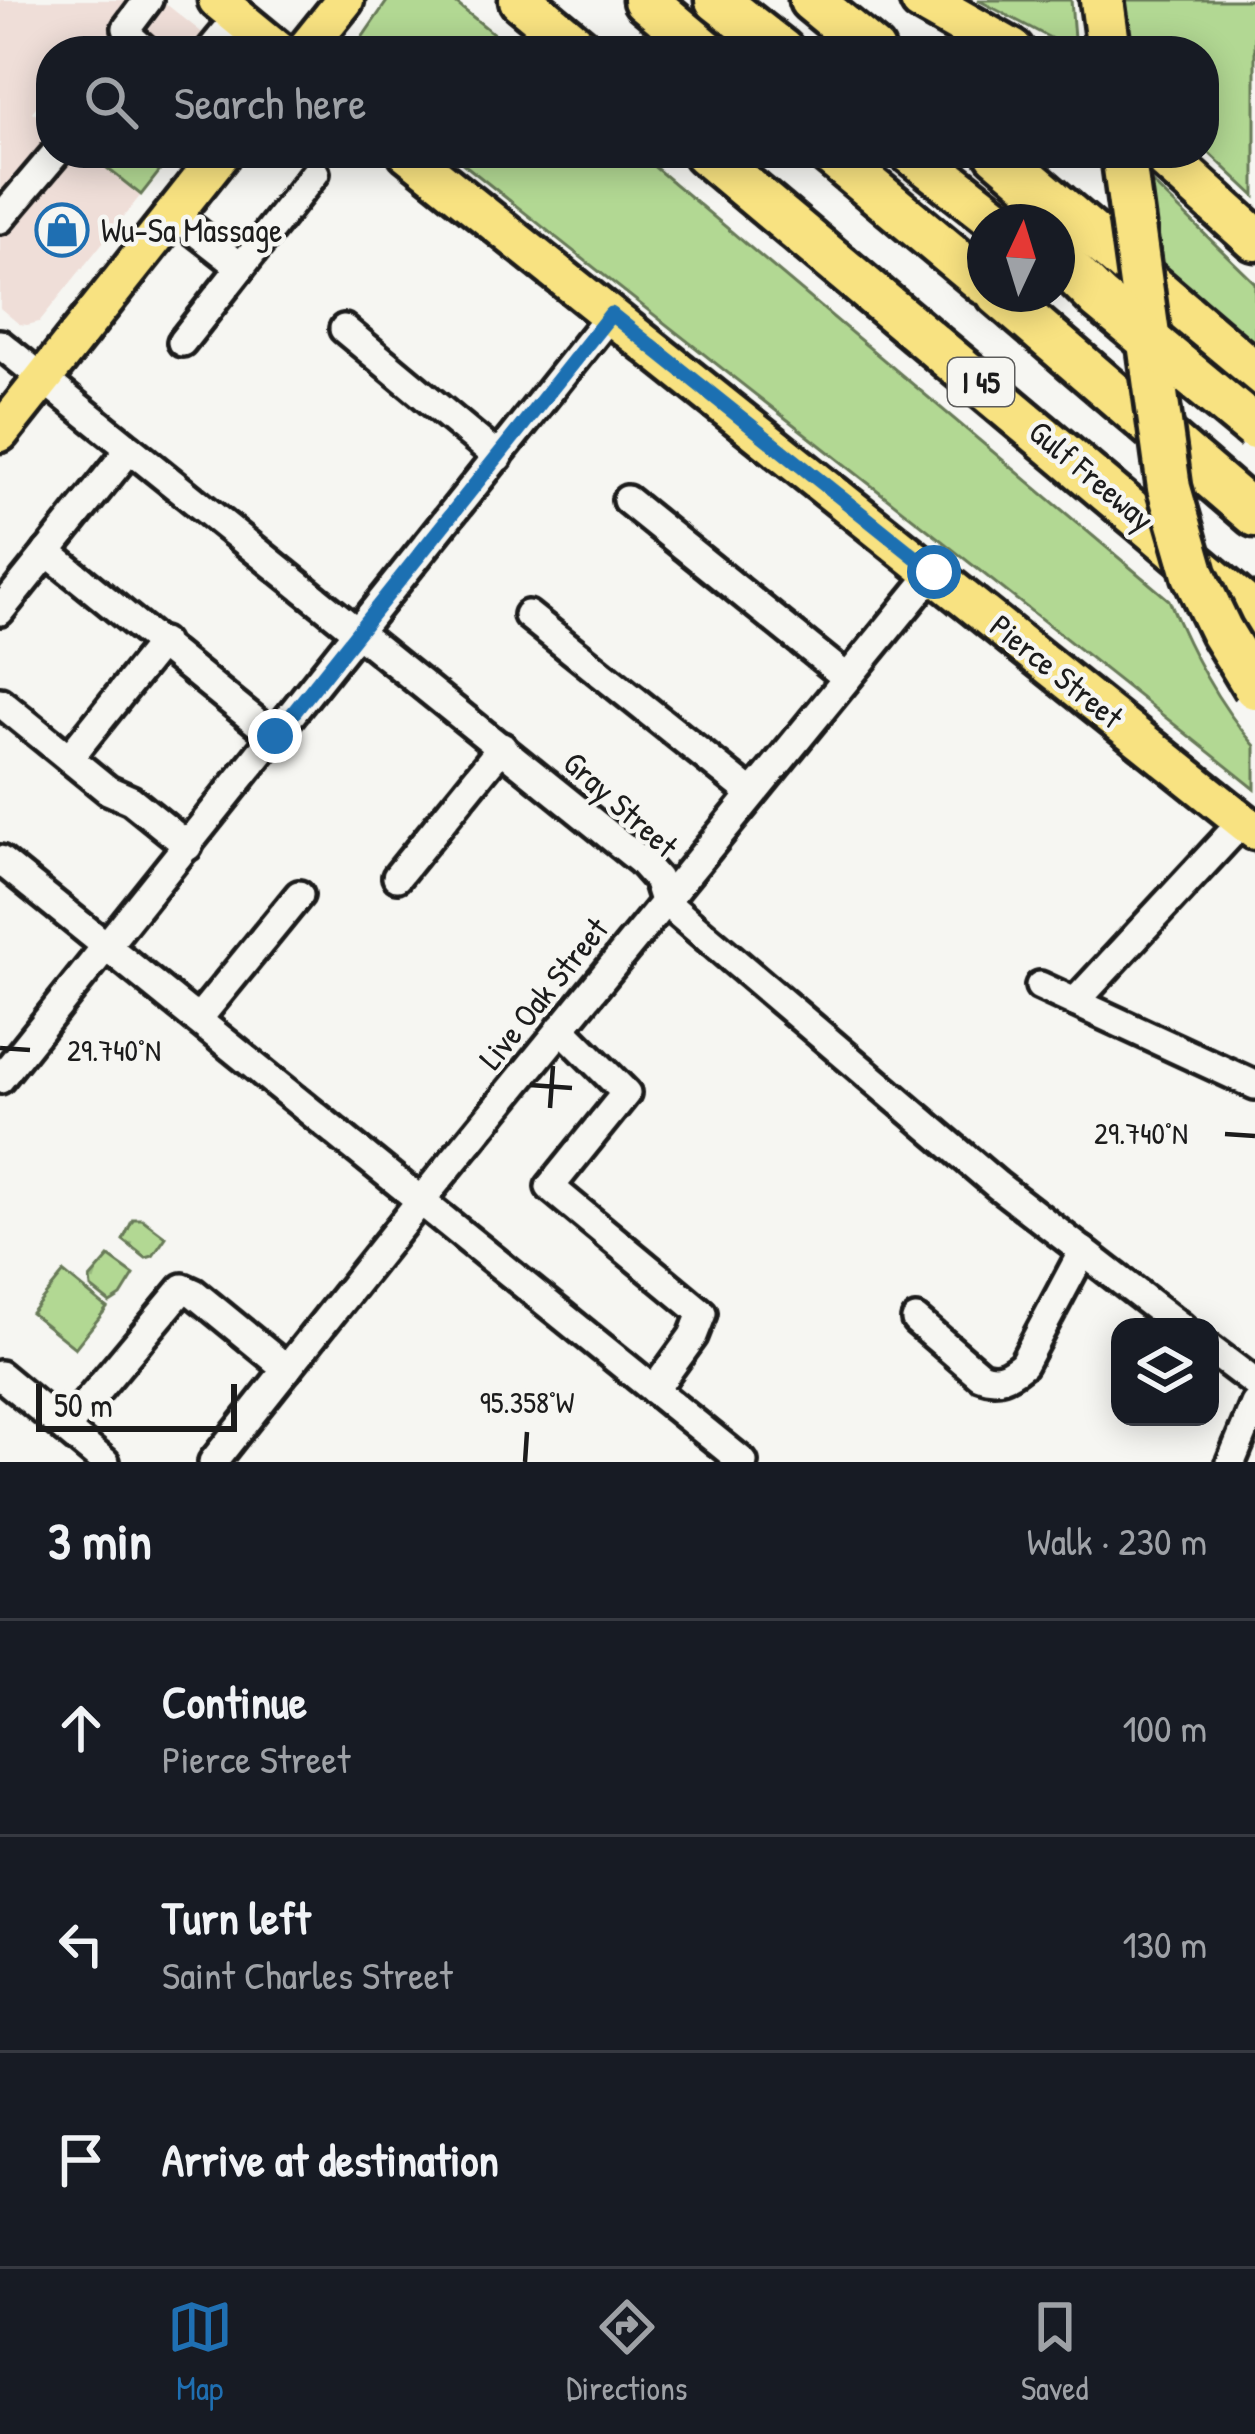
<!DOCTYPE html>
<meta charset="utf-8">
<style>
:root{--surface:#171b24;--page:#242831;--text:#f1f3f6;--muted:#9ea1a6;--line:#363941;--accent:#1f6fb2}
body{margin:0;font-family:"Patrick Hand",sans-serif;background:var(--page);color:var(--text)}
.controls{position:absolute;right:36px;bottom:36px;display:grid;overflow:hidden;border-radius:24px;box-shadow:0 6px 30px #0003}
.controls button{width:108px;height:108px;display:grid;place-items:center;padding:0;border:0;border-bottom:3px solid var(--line);background:var(--surface);color:var(--text);font:60px sans-serif}
.compass{position:absolute;left:967px;top:204px;width:108px;height:108px;border-radius:50%;background:var(--surface);box-shadow:0 6px 30px #0003;rotate:4deg}
.scale{position:absolute;left:36px;bottom:30px;width:201px;box-sizing:border-box;padding-left:12px;border:6px solid #1c1c1c;border-top:0;font-size:33px;line-height:42px;white-space:nowrap;color:#1c1c1c;-webkit-text-stroke:9px #f6f6f2;paint-order:stroke}
.stop{position:absolute;width:36px;height:36px;margin:-27px;border:9px solid #1f6fb2;border-radius:50%;background:#fff}
.stop.end{background:#1f6fb2;border-color:#fff;box-shadow:0 3px 12px #0008}
.list{margin:0;padding:0;list-style:none}
h2{display:flex;justify-content:space-between;align-items:center;height:156px;margin:0;padding:0 48px;font-size:51px}
h2 small{font-size:39px;font-weight:400;color:var(--muted)}
.list li{display:grid;grid-template-columns:78px 1fr auto;gap:36px;align-items:center;box-sizing:border-box;height:216px;padding:0 48px;border-top:3px solid var(--line)}
.list b{display:block;font-size:45px;white-space:nowrap}
.list p{margin:0;font-size:39px;white-space:nowrap;color:var(--muted)}
.list em{font-size:39px;font-style:normal;color:var(--muted)}
.icon{flex:none;width:66px;height:66px;fill:none;stroke:currentColor;stroke-width:2;stroke-linecap:round;stroke-linejoin:round}
.map{position:relative;flex:none;width:1255px;height:1462px;overflow:hidden}
.search{position:absolute;background:var(--surface);box-shadow:0 6px 30px #0003;left:36px;right:36px;top:36px;height:132px;display:flex;align-items:center;gap:30px;box-sizing:border-box;padding:0 42px;border-radius:48px;color:var(--muted);font-size:45px}
.sheet{height:804px;background:var(--surface)}
nav{display:flex;justify-content:space-around;align-items:center;box-sizing:border-box;height:168px;border-top:3px solid var(--line);background:var(--surface);font-size:33px;color:var(--muted)}
nav a{display:grid;justify-items:center;gap:6px}
nav .on{color:var(--accent)}
.map>svg:first-child{display:block}
.built{fill:#efded8}
.grass{fill:#b2d893;stroke:#677a58;stroke-width:3}
.park{fill:url(#park-tufts);stroke:#677a58;stroke-width:3}
.lines{fill:none;stroke-linecap:round;stroke-linejoin:round}
.minor-casing{stroke:#1c1c1c;stroke-width:36}
.major-casing{stroke:#1c1c1c;stroke-width:45}
.highway-casing{stroke:#1c1c1c;stroke-width:51}
.minor{stroke:#f6f6f2;stroke-width:27}
.major{stroke:#f8e281;stroke-width:36}
.highway{stroke:#f8e281;stroke-width:42}
.highway-bridge-casing{stroke:#1c1c1c;stroke-width:51;stroke-linecap:butt}
.highway-bridge{stroke:#f8e281;stroke-width:42}
.route{stroke:#1f6fb2;stroke-width:15}
.ticks{fill:none;stroke:#1c1c1c;stroke-width:4.5}
.labels{text-anchor:middle;dominant-baseline:central;stroke-width:9;stroke-linejoin:round;paint-order:stroke}
.shield{fill:#f6f6f2;stroke:#5d5d5c;stroke-width:3}
.shield-label{font-size:30px;font-weight:bold;fill:#1c1c1c}
.poi-label{font-size:33px;fill:#1c1c1c;stroke:#f6f6f2;text-anchor:start}
.street-label{font-size:33px;fill:#1c1c1c;stroke:#f6f6f2}
.ticks-label{font-size:30px;text-anchor:middle;fill:#1c1c1c;stroke:#f6f6f2;stroke-width:9;stroke-linejoin:round;paint-order:stroke}
</style>
<div class="map">
<svg width="1255" height="1462" viewBox="0 0 1255 1462">
<defs>
<pattern id="park-tufts" width="24" height="20" patternUnits="userSpaceOnUse" patternTransform="scale(3)"><rect width="24" height="20" fill="#b2d893"/><path d="M3 7l-1-3M5 7V3M7 7l1-3M15 17l-1-3M17 17v-4M19 17l1-3" fill="none" stroke="#98b97e"/></pattern>
</defs>
<rect width="100%" height="100%" fill="#f6f6f2"/>
<filter id="ink" filterUnits="userSpaceOnUse"><feTurbulence type="fractalNoise" baseFrequency=".00833" numOctaves="2"/><feDisplacementMap in="SourceGraphic" scale="24" xChannelSelector="R" yChannelSelector="G"/><feConvolveMatrix kernelMatrix="1 2 1 2 8 2 1 2 1" color-interpolation-filters="sRGB"/></filter>
<g filter="url(#ink)">
<!-- built -->
<path class="built" d="M0,0H161L225,51H51V88L32,112L51,124V153H88L141,195L39,322L27,325L19,324L0,308Z"/>
<!-- grass -->
<g class="grass">
<path d="M388,0H452L515,51H353Z"/>
<path d="M978,0H1071L1075,51Z"/>
<path d="M1122,0H1255V196L1204,148V51H1128Z"/>
<path d="M88,153H174L141,195Z"/>
<path d="M450,153H638L1169,600C1191,652 1217,703 1255,746V789C989,575 717,367 450,153Z"/>
<path d="M1142,173L1255,283V355L1158,273Z"/>
<path d="M64,1273L107,1308L75,1348L31,1313Z"/>
</g>
<!-- park -->
<g class="park">
<path d="M133,1219H142L166,1237L153,1256L146,1258L123,1240Z"/>
<path d="M109,1257L134,1275L121,1296L110,1303L91,1288L90,1279Z"/>
</g>
<g class="lines">
<!-- minor casing -->
<g class="minor-casing">
<g id="minor">
<path d="M146,51L130,37L127,28L148,0"/>
<path d="M210,51L238,17"/>
<path d="M173,214L241,267"/>
<path d="M0,219L56,153"/>
<path d="M344,329L498,457"/>
<path d="M182,342L315,173"/>
<path d="M0,344L641,861L657,879L664,901L997,1185L1181,1327"/>
<path d="M627,500L847,678"/>
<path d="M47,552L275,737"/>
<path d="M0,611L130,449"/>
<path d="M528,615L752,794"/>
<path d="M0,702L108,790L131,800L188,846"/>
<path d="M69,758L162,642"/>
<path d="M0,860L743,1462"/>
<path d="M397,877L502,747"/>
<path d="M1040,986L1255,1085"/>
<path d="M1075,1002L1243,821"/>
<path d="M198,1019L299,895"/>
<path d="M561,1028L626,1093L550,1187L702,1313L693,1336L654,1390"/>
<path d="M0,1079L611,314"/>
<path d="M916,1320L980,1375C998,1382 1008,1376 1023,1364L1083,1251"/>
<path d="M1210,1349L1255,1383"/>
<path d="M0,1375L105,1462"/>
<path d="M65,1429L183,1288L194,1293L287,1369"/>
<path d="M213,1462L422,1199L934,572"/>
<path d="M1231,1462L1255,1404"/>
</g>
</g>
<!-- major casing -->
<g class="major-casing">
<g id="major">
<path d="M217,0L279,51"/>
<path d="M304,51L345,0"/>
<path d="M407,153L1255,831"/>
<path d="M0,433L222,153"/>
</g>
</g>
<!-- highway casing -->
<g class="highway-casing">
<g id="highway">
<path d="M521,0L582,51"/>
<path d="M645,0L706,51"/>
<path d="M717,0L782,51"/>
<path d="M811,0L873,51"/>
<path d="M922,0L1012,51"/>
<path d="M1102,0L1109,51"/>
<path d="M705,153L1255,615"/>
<path d="M829,153L985,283"/>
<path d="M912,153L1000,222"/>
<path d="M997,153L1255,374"/>
<path d="M1160,153L1255,239"/>
<path d="M1057,257L1099,299"/>
<path d="M998,294L1255,515"/>
</g>
</g>
<!-- minor -->
<use href="#minor" class="minor"/>
<!-- major -->
<use href="#major" class="major"/>
<!-- highway -->
<use href="#highway" class="highway"/>
<!-- highway-bridge casing -->
<g class="highway-bridge-casing">
<g id="highway-bridge">
<path d="M1123,153L1169,488L1194,575L1221,631L1255,687"/>
<path d="M1099,299L1255,428"/>
</g>
</g>
<!-- highway-bridge -->
<use href="#highway-bridge" class="highway-bridge"/>
</g>
</g>
<g class="lines" filter="url(#ink)">
<!-- route -->
<path class="route" d="M275,736L611,314L934,572"/>
</g>
<!-- ticks -->
<path class="ticks" d="M0,1048L30,1050M530,1085L572,1088M550,1108L553,1066M1225,1134L1255,1136M525,1462L527,1432"/>
<!-- icons -->
<defs>
<g id="shop-ring" transform="scale(2.7)"><circle r="9.5" fill="#f6f6f2" stroke="#1f6fb2" stroke-width="1.5"/><path d="M-5-2.5h2.3a2.7 3.5 0 0 1 5.4 0H5L5.5 6h-11ZM-1.5-2.5h3a1.5 2.3 0 0 0-3 0Z" fill="#1f6fb2"/></g>
</defs>
<g fill-rule="evenodd">
<use href="#shop-ring" x="62" y="230"/>
</g>
<g class="labels">
<!-- shield labels -->
<rect class="shield" x="948" y="358" width="66" height="48" rx="9"/>
<g class="shield-label">
<text x="981" y="382">I 45</text>
</g>
<!-- poi labels -->
<g class="poi-label">
<text x="101" y="230">Wu-Sa Massage</text>
</g>
<!-- street labels -->
<g class="street-label">
<text transform="translate(1092 475) rotate(40)">Gulf Freeway</text>
<text transform="translate(1057 671) rotate(39)">Pierce Street</text>
<text transform="translate(621 804) rotate(42)">Gray Street</text>
<text transform="translate(543 993) rotate(-51)">Live Oak Street</text>
</g>
</g>
<g class="ticks-label">
<text x="114" y="1061">29.740°N</text>
<text x="1141" y="1144">29.740°N</text>
<text x="527" y="1413">95.358°W</text>
</g>
</svg>
<div class="controls">
<button><svg class="icon" aria-label="layers" viewBox="0 0 24 24"><path d="M12 4l9 5-9 5-9-5zM3 14l9 5 9-5"/></svg></button>
</div>
<svg class="compass" viewBox="-18 -18 36 36"><path d="M0-13l5 13h-10z" fill="#e53935"/><path d="M0 13l5-13h-10z" fill="#9ea1a6"/></svg>
<div class="scale">50 m</div>
<div class="stop" style="left:934px;top:572px"></div>
<div class="stop end" style="left:275px;top:736px"></div>
<div class="search"><svg class="icon" aria-label="search" viewBox="0 0 24 24"><circle cx="10" cy="10" r="6"/><path d="M15 15l6 6"/></svg>Search here</div>
</div>
<section class="sheet">
<h2>3 min<small>Walk · 230 m</small></h2>
<ul class="list">
<li><svg class="icon" aria-label="ahead" viewBox="0 0 24 24"><path d="M12 20V5M6 11l6-6 6 6"/></svg><div><b>Continue</b><p>Pierce Street</p></div><em>100 m</em></li>
<li><svg class="icon" aria-label="left" viewBox="0 0 24 24"><path d="M17 20v-9H6M10 6l-5 5 5 5"/></svg><div><b>Turn left</b><p>Saint Charles Street</p></div><em>130 m</em></li>
<li><svg class="icon" aria-label="arrive" viewBox="0 0 24 24"><path d="M6 21V4h12l-3 4 3 4H6"/></svg><div><b>Arrive at destination</b></div></li>
</ul>
</section>
<nav>
<a class="on"><svg class="icon" aria-label="map" viewBox="0 0 24 24"><path d="M3 6l6-2 6 2 6-2v14l-6 2-6-2-6 2zM9 4v14M15 6v14"/></svg>Map</a>
<a><svg class="icon" aria-label="directions" viewBox="0 0 24 24"><path d="M12 3l9 9-9 9-9-9zM9 14v-3h6M13 9l2 2-2 2"/></svg>Directions</a>
<a><svg class="icon" aria-label="saved" viewBox="0 0 24 24"><path d="M7 4h10v16l-5-4-5 4z"/></svg>Saved</a>
</nav>
